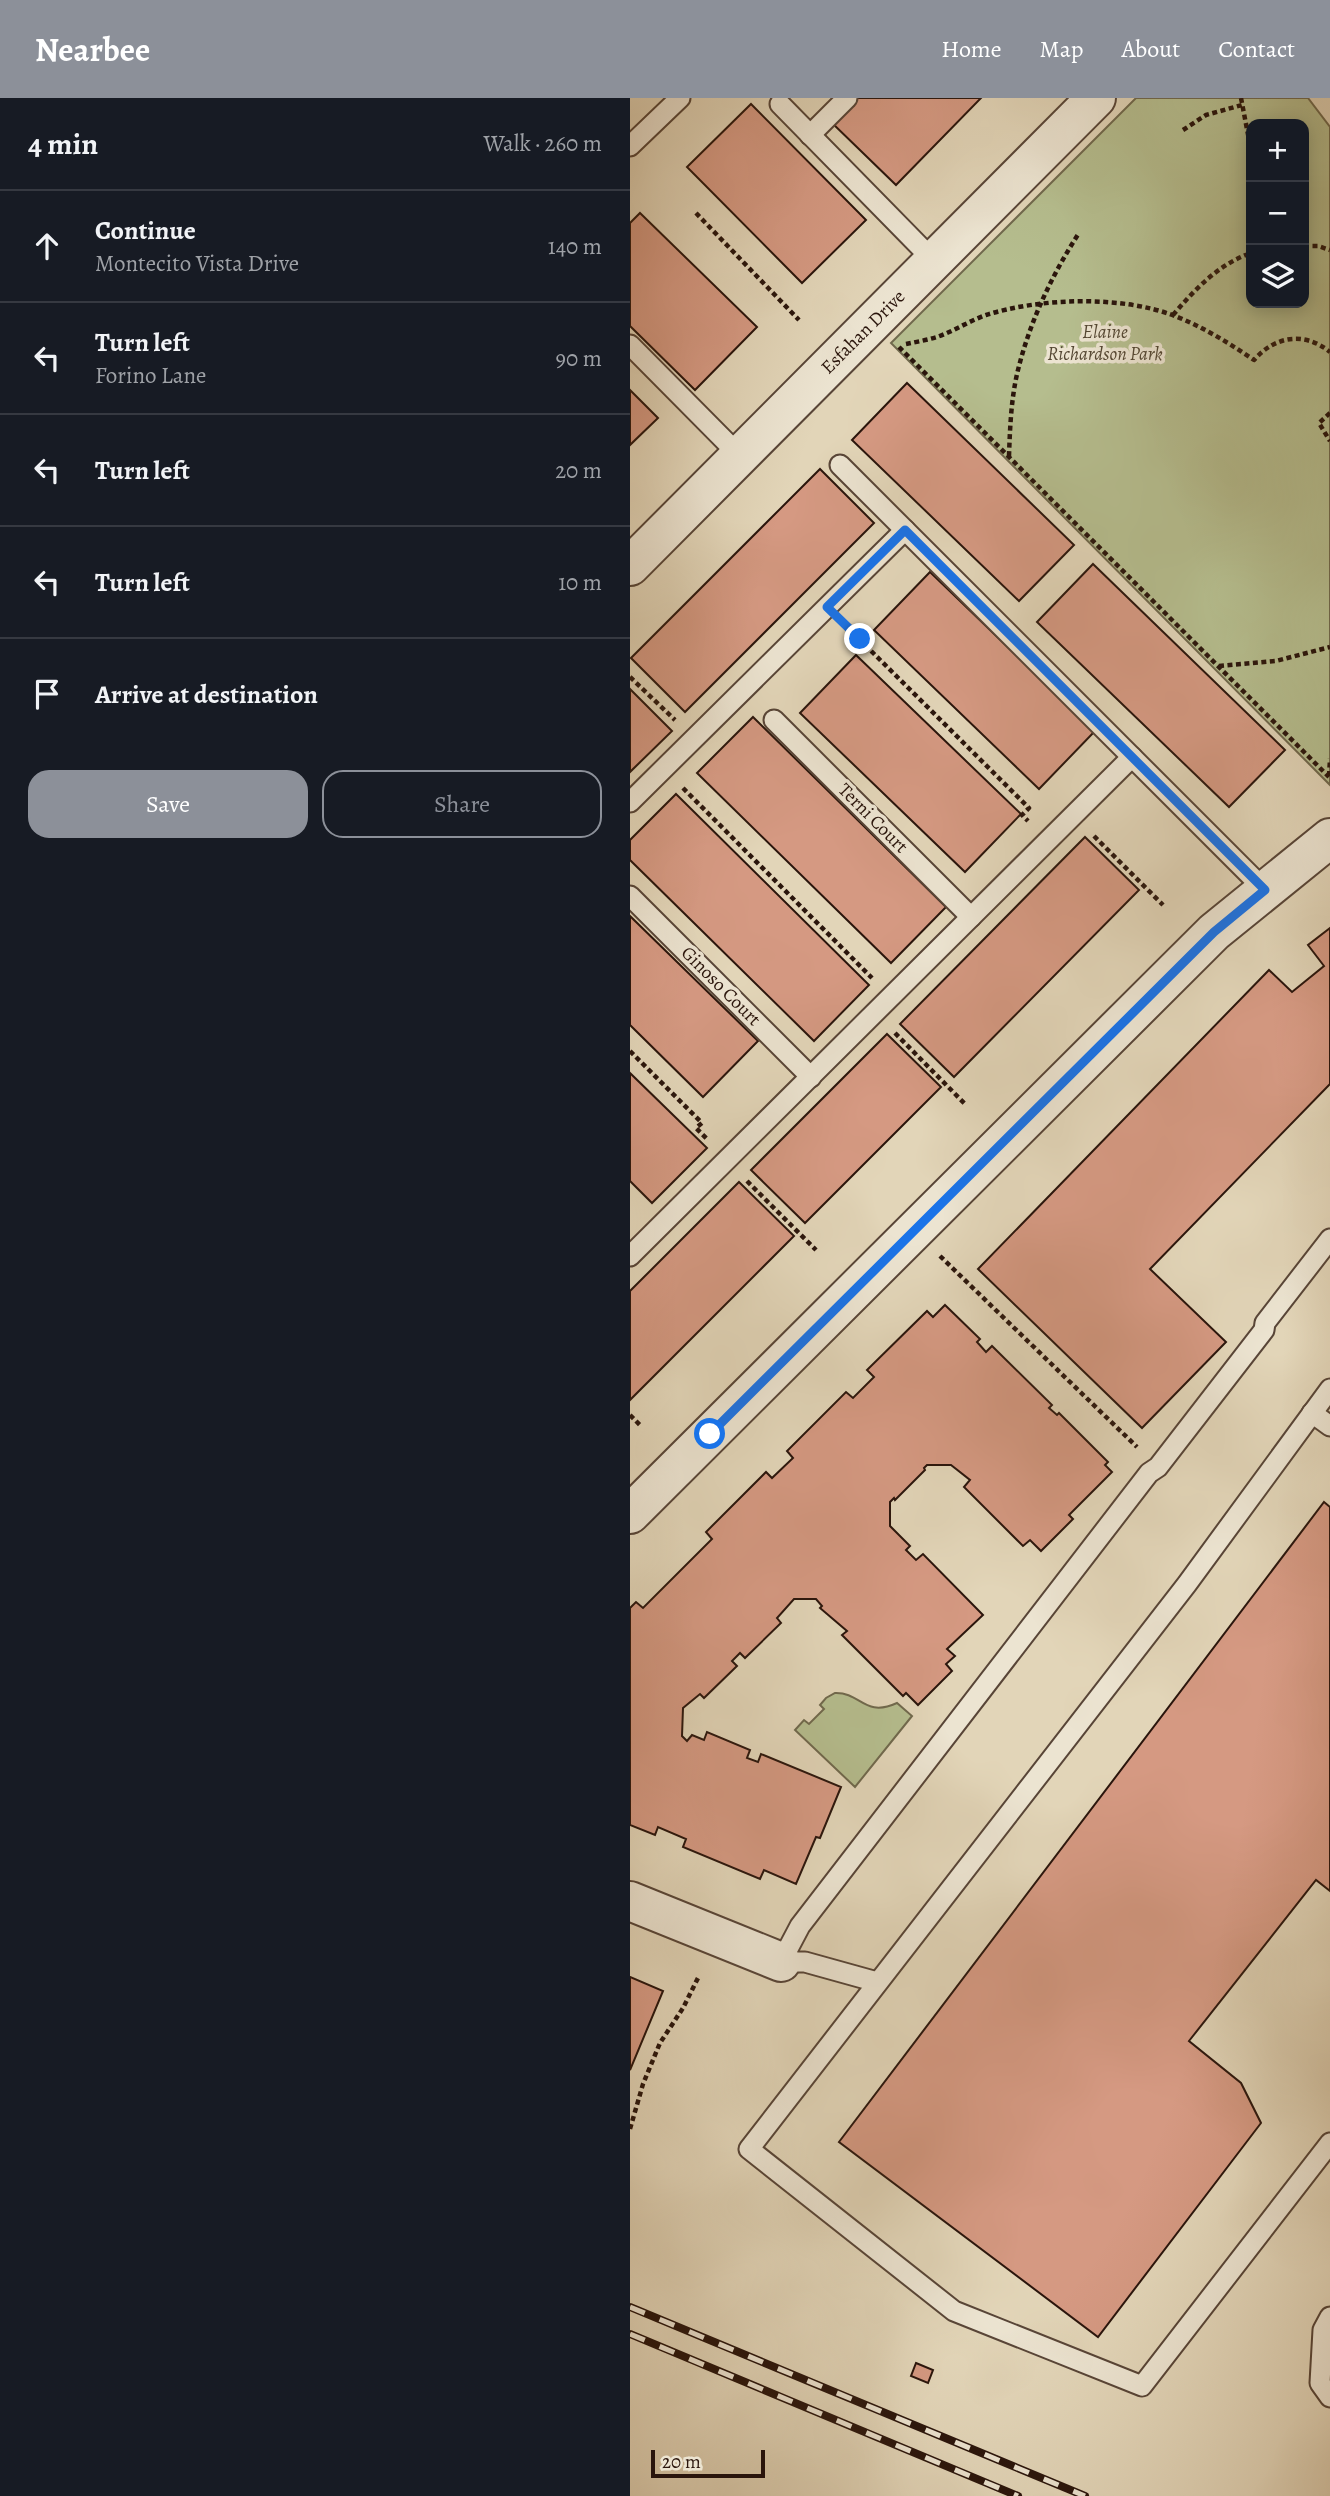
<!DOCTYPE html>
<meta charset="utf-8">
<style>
:root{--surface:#171b24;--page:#20242c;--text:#f1f3f6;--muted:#9ea1a6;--line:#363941;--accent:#8c9099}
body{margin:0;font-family:Alegreya,serif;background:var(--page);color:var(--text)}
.controls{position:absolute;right:21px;top:21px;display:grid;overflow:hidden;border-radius:14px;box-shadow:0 4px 18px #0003}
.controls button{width:63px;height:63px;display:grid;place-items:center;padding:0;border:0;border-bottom:2px solid var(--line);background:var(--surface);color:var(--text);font:35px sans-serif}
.scale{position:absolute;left:21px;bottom:18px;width:114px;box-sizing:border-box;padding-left:7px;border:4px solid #2a150c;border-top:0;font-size:19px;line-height:24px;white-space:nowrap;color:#2a150c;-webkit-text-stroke:5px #ece4d1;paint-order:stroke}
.stop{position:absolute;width:21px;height:21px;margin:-16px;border:5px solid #1a73e8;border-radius:50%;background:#fff}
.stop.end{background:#1a73e8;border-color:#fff;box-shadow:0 2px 7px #0008}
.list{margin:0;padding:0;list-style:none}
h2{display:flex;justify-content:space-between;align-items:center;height:91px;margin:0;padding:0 28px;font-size:30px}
h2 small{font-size:23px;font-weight:400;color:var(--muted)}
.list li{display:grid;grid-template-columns:46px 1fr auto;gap:21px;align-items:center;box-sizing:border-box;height:112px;padding:0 28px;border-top:2px solid var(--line)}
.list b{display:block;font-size:26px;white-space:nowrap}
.list p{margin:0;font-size:23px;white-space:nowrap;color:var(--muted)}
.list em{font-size:23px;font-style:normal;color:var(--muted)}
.actions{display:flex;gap:14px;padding:21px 28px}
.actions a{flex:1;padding:16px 0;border:2px solid var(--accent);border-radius:21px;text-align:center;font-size:24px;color:var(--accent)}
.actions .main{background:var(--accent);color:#fff}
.icon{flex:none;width:38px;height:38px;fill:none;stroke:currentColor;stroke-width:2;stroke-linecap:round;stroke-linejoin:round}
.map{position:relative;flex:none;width:700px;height:2398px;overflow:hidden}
header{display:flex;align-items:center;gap:42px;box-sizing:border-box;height:98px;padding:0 35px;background:var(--accent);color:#fff}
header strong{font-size:33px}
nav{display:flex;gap:38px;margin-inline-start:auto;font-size:24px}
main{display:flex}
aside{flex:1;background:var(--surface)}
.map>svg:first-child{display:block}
.green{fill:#b5bd8e;stroke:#70694d;stroke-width:2;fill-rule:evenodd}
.building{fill:#d59982;stroke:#2a150c;stroke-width:2}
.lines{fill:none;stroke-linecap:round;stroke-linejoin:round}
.lane-casing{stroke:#584537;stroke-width:23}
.street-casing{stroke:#584537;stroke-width:42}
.path{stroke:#2a150c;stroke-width:4.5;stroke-dasharray:5 3.5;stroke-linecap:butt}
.lane{stroke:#ece4d1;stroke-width:19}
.street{stroke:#ece4d1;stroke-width:38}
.rail-casing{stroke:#2a150c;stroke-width:8}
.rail{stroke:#ece4d1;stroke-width:5;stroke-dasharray:16;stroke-linecap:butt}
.route{stroke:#1a73e8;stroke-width:9}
.labels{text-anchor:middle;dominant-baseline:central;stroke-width:7;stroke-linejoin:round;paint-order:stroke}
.street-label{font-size:19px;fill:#2a150c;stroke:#ece4d1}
.park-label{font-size:19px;font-style:italic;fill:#544733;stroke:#ece4d1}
</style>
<header>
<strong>Nearbee</strong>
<nav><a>Home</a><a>Map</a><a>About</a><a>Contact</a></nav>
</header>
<main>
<aside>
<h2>4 min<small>Walk · 260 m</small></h2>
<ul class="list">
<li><svg class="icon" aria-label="ahead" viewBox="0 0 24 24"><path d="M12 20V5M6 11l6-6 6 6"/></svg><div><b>Continue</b><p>Montecito Vista Drive</p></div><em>140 m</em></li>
<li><svg class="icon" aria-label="left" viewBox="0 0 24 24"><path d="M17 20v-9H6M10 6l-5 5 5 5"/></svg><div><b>Turn left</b><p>Forino Lane</p></div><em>90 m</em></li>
<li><svg class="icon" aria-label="left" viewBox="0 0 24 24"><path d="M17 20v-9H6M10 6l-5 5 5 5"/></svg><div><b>Turn left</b></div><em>20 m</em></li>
<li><svg class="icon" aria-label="left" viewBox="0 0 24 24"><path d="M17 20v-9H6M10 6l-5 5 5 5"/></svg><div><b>Turn left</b></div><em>10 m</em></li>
<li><svg class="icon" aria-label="arrive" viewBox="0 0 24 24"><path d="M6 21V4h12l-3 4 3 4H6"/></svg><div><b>Arrive at destination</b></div></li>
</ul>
<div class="actions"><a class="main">Save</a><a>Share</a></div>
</aside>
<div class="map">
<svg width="700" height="2398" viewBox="0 0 700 2398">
<rect width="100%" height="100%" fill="#e2d5b8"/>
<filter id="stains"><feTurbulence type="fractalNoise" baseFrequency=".00286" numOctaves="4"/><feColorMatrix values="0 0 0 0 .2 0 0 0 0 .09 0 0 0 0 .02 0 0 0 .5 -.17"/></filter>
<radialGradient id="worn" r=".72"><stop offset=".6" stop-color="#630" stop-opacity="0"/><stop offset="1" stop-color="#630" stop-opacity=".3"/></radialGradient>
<!-- green -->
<g class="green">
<path d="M506,0H678L700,29V687L261,245ZM621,26H674V205H621Z"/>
<path d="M205,1595C231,1594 234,1620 267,1605L282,1618L225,1689L165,1632L174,1622L179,1626L194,1611L190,1607L196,1600Z"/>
</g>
<!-- building -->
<g class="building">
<path d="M224,0H351L266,87L201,24Z"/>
<path d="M121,6L236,122L172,185L57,69Z"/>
<path d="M10,115L127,229L65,292L0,228V125Z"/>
<path d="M277,285L444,447L389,503L222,342Z"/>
<path d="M0,292L28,320L0,347Z"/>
<path d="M190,371L244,425L55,614L1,560Z"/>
<path d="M463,466L655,652L599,709L407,524Z"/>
<path d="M300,474L465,633L409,691L244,532Z"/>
<path d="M226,557L391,716L335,774L170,615Z"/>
<path d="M0,591L42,633L0,674Z"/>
<path d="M123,619L316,809L261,865L67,675Z"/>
<path d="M46,696L239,887L184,943L0,762V742Z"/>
<path d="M455,739L509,792L324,979L270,926Z"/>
<path d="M0,818L128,943L73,999L0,927Z"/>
<path d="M700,830V986L520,1171L596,1244L512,1330L348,1171L639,872L662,894L694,868L678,847Z"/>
<path d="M257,936L311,989L175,1125L121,1072Z"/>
<path d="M0,975L77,1050L22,1105L0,1083Z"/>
<path d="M109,1084L164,1138L0,1302V1193Z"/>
<path d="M315,1207L350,1241L347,1244L356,1254L362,1248L422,1307L419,1310L427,1317L429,1315L478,1364L475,1367L482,1374L439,1417L443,1421L411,1453L400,1442L393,1448L334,1389L340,1382L321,1367H297L294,1370L295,1372L265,1402L264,1400L260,1404V1428L280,1448L276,1452L286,1462L293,1456L353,1517L317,1551L325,1558L316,1566L322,1573L288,1607L276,1595L273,1598L212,1537L217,1533L190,1510L192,1508L186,1501H164L147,1520L151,1525L115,1560L110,1555L102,1563L107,1568L74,1600L70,1596L53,1610L52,1638L57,1643L62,1637L74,1642L77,1634L120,1652L117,1660L128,1664L131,1656L211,1689L190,1740L186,1739L166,1786L134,1772L130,1781L53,1749L56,1741L28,1729L25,1737L0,1727V1510L6,1504L13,1510L82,1441L76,1434L136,1374L142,1380L163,1360L157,1353L216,1294L223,1300L244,1279L237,1272L297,1213L303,1219Z"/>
<path d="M694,1404L700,1409V1793L686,1782L559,1943L611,1985L631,2025L468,2239L209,2044Z"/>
<path d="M0,1879L33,1893L0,1972Z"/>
<path d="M286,2265L303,2272L298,2285L281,2278Z"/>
</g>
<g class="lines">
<!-- lane casing -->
<g class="lane-casing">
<g id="lane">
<path d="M150,6L304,163"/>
<path d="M180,37L217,0"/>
<path d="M0,48L50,0"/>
<path d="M0,247L110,358"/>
<path d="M210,367L635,792"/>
<path d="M144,622L341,819"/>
<path d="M0,704L275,432"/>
<path d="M0,798L181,979"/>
<path d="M0,1158L502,659"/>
<path d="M700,1291L557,1486L119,2051L324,2213L512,2288L700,2045"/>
<path d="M682,1315L700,1328"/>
<path d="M247,1884L175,1864H151L170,1828L519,1375L528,1369L634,1232L635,1225L700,1141"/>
<path d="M700,2219L693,2232L690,2285L700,2299"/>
</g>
</g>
<!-- street casing -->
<g class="street-casing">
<g id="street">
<path d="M0,468L466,0"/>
<path d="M0,1416L584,834L700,740"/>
<path d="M0,1803L151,1864"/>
</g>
</g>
<!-- path -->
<g class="path">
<path d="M611,0L621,52"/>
<path d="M553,32L576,17L612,7"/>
<path d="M66,115L169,222"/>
<path d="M674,148H688L700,152"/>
<path d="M543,217C565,191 589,166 621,155"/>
<path d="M276,246C286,244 297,242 307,239C324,233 339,223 356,217C410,200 491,197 545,218C573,229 599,245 624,262C645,238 674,233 700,254"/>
<path d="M269,249L699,679"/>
<path d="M700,315L689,325L700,343"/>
<path d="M379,358C380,330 381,300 388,272C400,223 422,177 449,135"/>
<path d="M217,529L399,710L392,717L398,723"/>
<path d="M589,568L646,563L700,549"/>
<path d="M0,579L45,622"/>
<path d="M699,678L700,661"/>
<path d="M53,690L242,880"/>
<path d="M464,738L533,807"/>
<path d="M265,935L335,1006"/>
<path d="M0,953L72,1025L66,1030L77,1041"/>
<path d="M117,1083L186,1152"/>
<path d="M310,1158L507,1349"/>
<path d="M0,1317L12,1329"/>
<path d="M0,2031L13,1986L30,1945L53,1910L69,1878"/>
</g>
<!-- lane -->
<use href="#lane" class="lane"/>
<!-- street -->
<use href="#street" class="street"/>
<!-- rail casing -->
<g class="rail-casing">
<g id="rail">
<path d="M0,2209L455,2398"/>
<path d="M0,2236L388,2398"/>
</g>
</g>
<!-- rail -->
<use href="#rail" class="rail"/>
</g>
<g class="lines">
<!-- route -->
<path class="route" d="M80,1336L584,834L635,792L275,432L197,509L230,541"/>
</g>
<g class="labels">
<!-- street labels -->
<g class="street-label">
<text transform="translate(233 234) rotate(-45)">Esfahan Drive</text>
<text transform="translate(243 720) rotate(45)">Terni Court</text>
<text transform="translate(91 888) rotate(45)">Ginoso Court</text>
</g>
<!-- park labels -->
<g class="park-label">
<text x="475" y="234">Elaine<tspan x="475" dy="22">Richardson Park</tspan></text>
</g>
</g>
<rect width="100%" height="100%" filter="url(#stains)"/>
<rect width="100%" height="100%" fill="url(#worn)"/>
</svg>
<div class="controls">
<button>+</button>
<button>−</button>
<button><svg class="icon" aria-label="layers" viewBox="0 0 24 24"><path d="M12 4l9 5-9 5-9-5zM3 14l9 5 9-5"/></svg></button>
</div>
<div class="scale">20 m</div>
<div class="stop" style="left:80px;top:1336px"></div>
<div class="stop end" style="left:230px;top:541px"></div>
</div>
</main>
